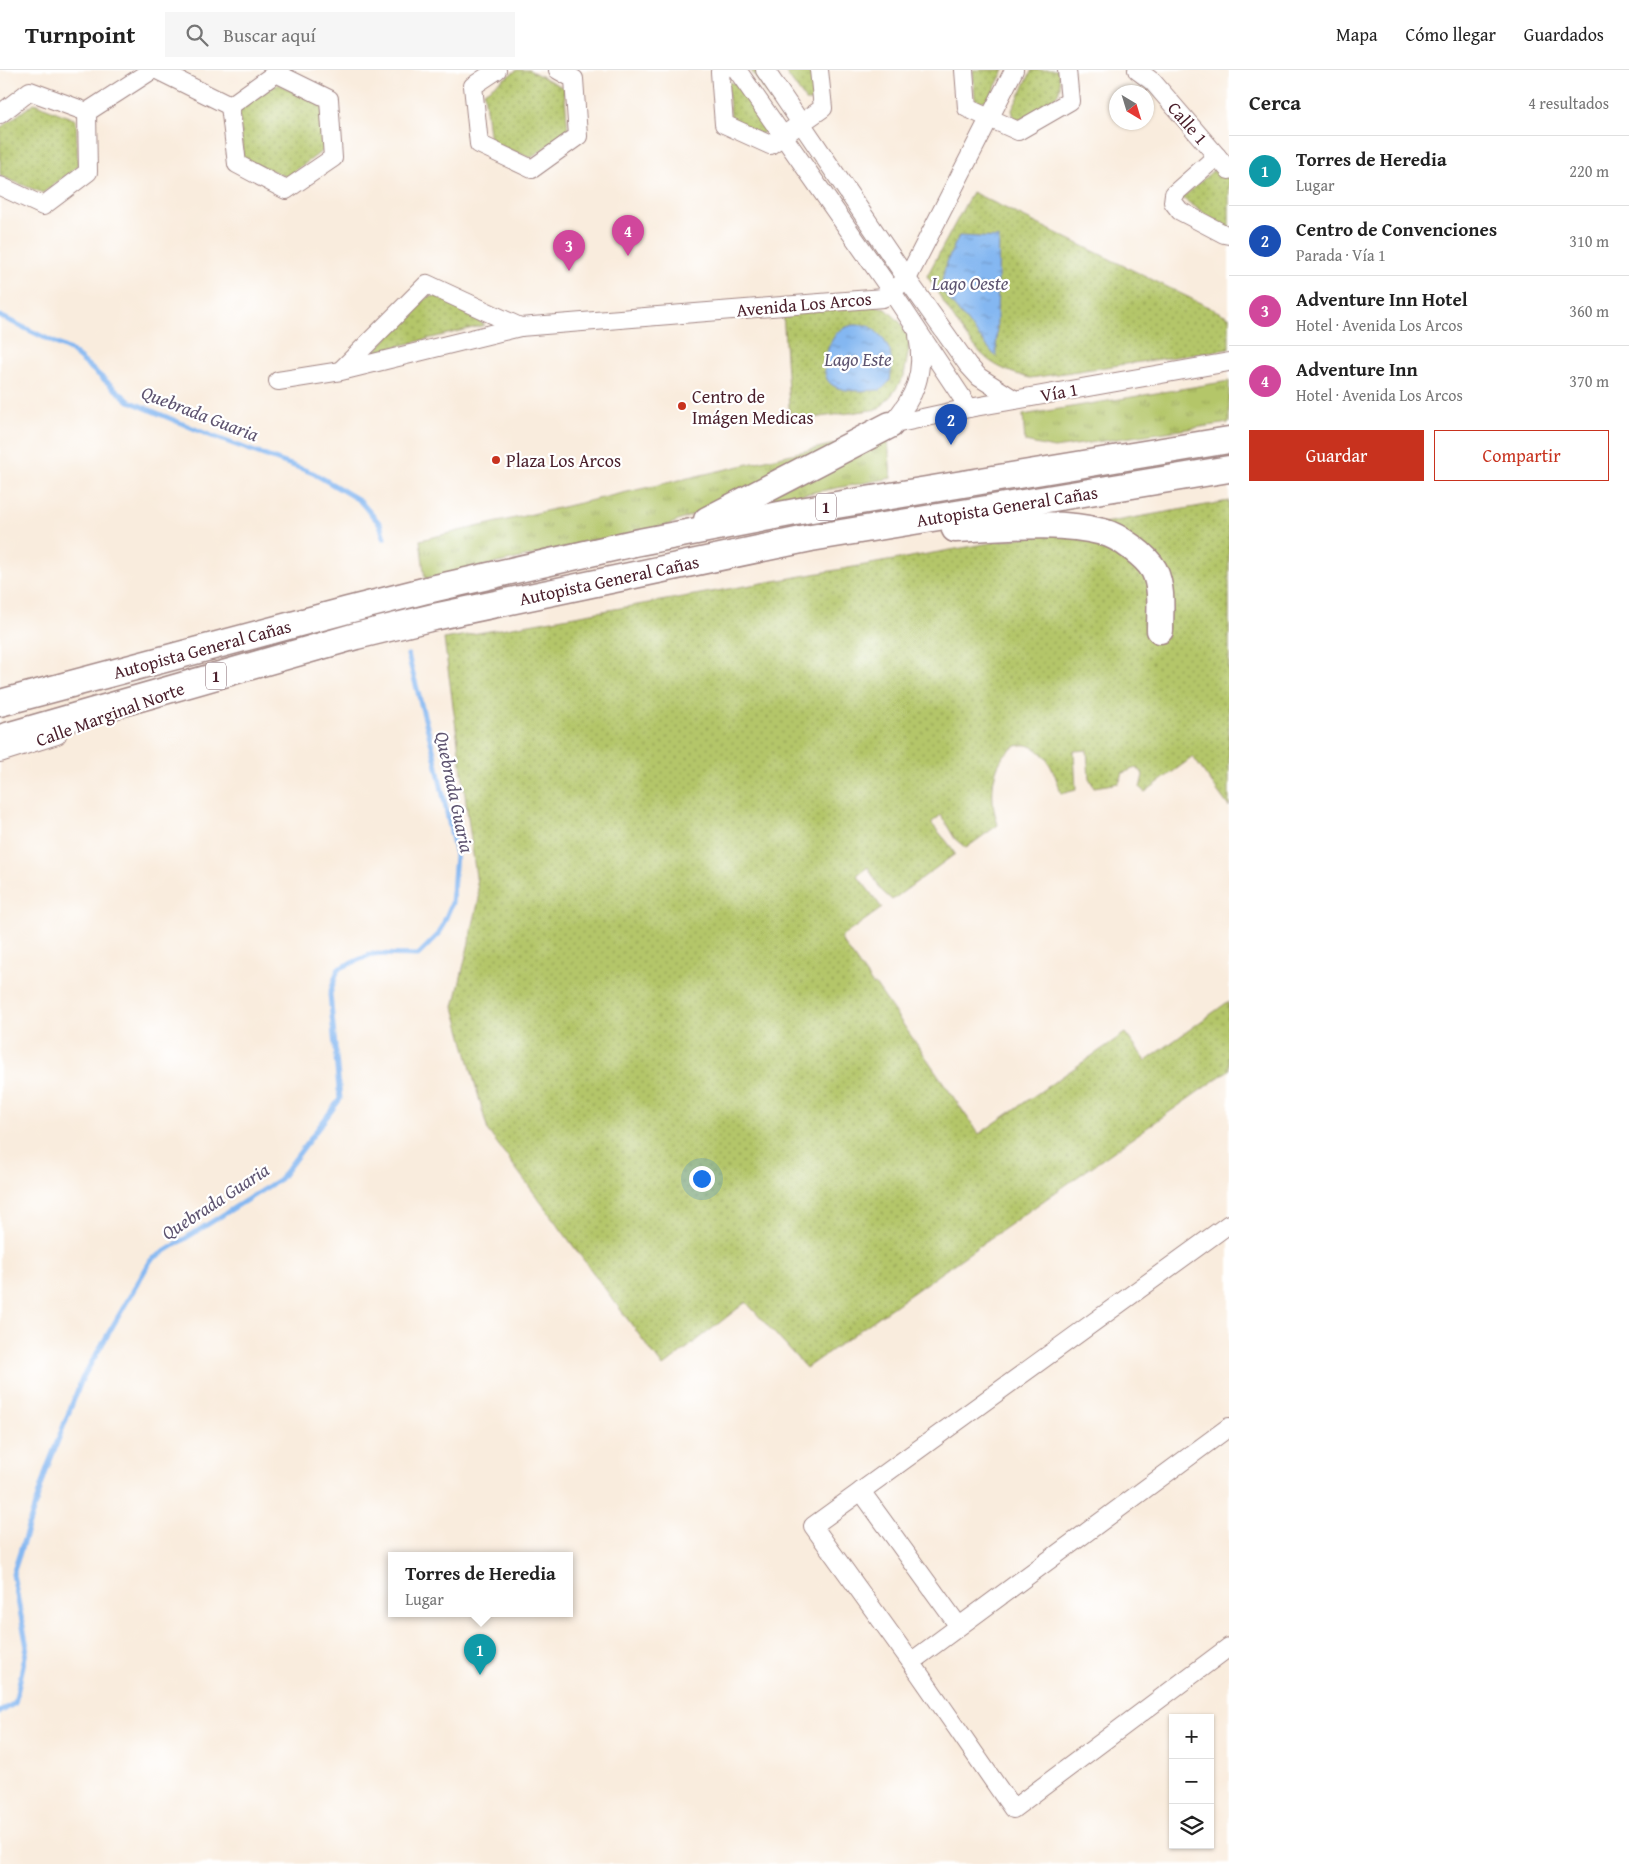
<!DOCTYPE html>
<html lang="es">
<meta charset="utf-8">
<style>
:root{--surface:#fff;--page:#f6f6f6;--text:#222;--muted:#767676;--line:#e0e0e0;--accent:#c8321e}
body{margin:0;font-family:"Gentium Book Plus",serif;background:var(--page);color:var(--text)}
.controls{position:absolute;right:15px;bottom:15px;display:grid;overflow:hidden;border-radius:0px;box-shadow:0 1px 4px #0004}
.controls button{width:45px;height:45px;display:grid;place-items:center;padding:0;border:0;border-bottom:1px solid var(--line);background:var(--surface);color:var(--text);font:25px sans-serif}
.compass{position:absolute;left:1109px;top:15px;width:45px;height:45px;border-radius:50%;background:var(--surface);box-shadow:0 1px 4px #0004;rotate:142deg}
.you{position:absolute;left:701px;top:1108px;width:18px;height:18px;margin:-12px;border:4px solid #fff;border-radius:50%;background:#1a73e8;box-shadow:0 0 0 8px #1a73e833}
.badge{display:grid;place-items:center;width:32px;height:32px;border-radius:50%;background:var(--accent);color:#fff;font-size:16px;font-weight:700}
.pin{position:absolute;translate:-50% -41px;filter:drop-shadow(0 1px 2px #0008)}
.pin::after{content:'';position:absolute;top:26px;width:18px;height:15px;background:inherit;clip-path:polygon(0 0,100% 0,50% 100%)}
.popup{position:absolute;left:388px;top:1482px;width:185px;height:65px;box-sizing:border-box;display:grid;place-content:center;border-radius:0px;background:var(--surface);filter:drop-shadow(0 1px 4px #0005);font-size:16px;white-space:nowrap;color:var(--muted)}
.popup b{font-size:19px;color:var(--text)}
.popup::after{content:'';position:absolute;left:50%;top:100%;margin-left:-10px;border:10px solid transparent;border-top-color:var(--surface)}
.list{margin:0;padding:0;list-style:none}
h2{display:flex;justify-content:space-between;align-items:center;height:65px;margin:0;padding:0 20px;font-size:21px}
h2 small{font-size:16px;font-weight:400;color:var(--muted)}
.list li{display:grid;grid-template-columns:32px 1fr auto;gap:15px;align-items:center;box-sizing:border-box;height:70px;padding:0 20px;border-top:1px solid var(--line)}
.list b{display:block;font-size:19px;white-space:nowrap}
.list p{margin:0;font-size:16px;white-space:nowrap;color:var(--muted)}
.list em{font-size:16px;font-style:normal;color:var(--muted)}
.actions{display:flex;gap:10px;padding:15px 20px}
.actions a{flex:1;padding:11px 0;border:1px solid var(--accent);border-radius:0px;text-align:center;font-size:18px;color:var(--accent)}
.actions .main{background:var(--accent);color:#fff}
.icon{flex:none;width:28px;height:28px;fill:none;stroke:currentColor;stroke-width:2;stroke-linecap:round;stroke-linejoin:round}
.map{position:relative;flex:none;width:1229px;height:1794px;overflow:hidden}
header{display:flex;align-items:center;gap:30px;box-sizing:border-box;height:70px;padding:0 25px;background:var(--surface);border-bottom:1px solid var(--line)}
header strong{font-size:24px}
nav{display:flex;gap:28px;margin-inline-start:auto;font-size:18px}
.search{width:350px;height:45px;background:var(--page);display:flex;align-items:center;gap:12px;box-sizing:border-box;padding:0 18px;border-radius:0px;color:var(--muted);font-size:19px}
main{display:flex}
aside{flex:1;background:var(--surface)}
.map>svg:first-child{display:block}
.grass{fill:url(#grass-tufts);stroke:#7f724a}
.park{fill:url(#park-dots);stroke:#7f724a}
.water{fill:url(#water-ripples);stroke:#676b8e}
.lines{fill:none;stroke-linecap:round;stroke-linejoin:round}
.stream{stroke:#84b7f1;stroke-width:5}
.minor-casing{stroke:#a28684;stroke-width:20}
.highway-casing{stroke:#a28684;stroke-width:29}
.minor{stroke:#fff;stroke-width:18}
.highway{stroke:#fff;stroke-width:26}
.poi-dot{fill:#c8321e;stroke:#fff;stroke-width:2}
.labels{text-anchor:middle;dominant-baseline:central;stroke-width:4.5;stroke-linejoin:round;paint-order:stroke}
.shield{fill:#fff;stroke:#80626b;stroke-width:1}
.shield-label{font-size:16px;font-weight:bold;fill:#4a1f2b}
.street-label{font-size:18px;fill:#4a1f2b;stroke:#fff}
.poi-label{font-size:18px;fill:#4a1f2b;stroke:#fff;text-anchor:start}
.water-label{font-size:19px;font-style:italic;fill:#5e5470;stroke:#fff}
</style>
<header>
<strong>Turnpoint</strong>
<div class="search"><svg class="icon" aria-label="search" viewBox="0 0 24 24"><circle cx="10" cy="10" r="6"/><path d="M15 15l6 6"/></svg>Buscar aquí</div>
<nav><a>Mapa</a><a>Cómo llegar</a><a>Guardados</a></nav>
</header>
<main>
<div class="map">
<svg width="1229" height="1794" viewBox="0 0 1229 1794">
<defs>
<pattern id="grass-tufts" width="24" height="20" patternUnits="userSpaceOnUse" patternTransform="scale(1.25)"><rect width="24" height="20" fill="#b4c669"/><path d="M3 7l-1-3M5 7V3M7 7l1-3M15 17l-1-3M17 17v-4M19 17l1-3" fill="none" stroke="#94a057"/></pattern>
<pattern id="park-dots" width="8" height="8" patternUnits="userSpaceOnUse" patternTransform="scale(1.25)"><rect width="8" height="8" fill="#b4c669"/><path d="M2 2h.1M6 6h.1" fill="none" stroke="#94a057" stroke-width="1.8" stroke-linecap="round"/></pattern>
<pattern id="water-ripples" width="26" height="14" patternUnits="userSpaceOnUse" patternTransform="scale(1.25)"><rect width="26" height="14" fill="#84b7f1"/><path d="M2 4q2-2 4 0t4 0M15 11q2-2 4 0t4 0" fill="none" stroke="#6e94c3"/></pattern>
</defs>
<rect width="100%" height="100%" fill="#fff"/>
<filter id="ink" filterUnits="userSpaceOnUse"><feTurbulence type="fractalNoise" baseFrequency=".02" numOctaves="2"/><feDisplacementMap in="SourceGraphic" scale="10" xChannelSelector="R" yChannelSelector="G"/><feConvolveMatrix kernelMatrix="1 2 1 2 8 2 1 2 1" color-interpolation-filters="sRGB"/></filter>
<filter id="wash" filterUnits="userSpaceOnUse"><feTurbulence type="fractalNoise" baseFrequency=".0096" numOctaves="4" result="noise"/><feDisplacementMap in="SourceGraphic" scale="20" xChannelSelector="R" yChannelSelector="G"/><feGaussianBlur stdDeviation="1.12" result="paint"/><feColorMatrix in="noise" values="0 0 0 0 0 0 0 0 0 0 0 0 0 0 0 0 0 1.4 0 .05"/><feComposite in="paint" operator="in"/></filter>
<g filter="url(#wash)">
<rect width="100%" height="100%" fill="#f9ecdd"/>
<!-- grass -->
<g class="grass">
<path d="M1229,311V353L1054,378L1025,372L1023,345Z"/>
<path d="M888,368L891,408L750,434Z"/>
<path d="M848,371L723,432L666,456L425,509L420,470Z"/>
</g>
<!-- park -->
<g class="park">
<path d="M517,0H529L564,18L568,60L531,88L490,72L484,22Z"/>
<path d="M751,0H764L787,43L778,41Z"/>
<path d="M784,0H812L815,27L811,31H806Z"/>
<path d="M973,0H1004L989,29L980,32L975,29Z"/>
<path d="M1032,0H1058C1059,5 1060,11 1060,16C1059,33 1032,42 1020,50L1014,48L1012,40Z"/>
<path d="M730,12L736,14L767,58L765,62L760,64L731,49L728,18Z"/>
<path d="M278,14L322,36L325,79L287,107L243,88L239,39Z"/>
<path d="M34,33L76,50L78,96L43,123L0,106V58Z"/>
<path d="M1218,96L1229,109V160L1182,128Z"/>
<path d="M972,122L1229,247V279L1030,308C1014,304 997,298 985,287C964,269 943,230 927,206Z"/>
<path d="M438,226L485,255L374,282L421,232L428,227Z"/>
<path d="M869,235L885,238L900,252L908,267L909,277L904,306L894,322L879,339L790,351L783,242Z"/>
<path d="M1229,431V737L1193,687L1145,722L1140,718L1143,705L1141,701L1135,698L1123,703L1119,713L1094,717L1089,708L1087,680L1074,681L1076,720L1061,724C1038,633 974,683 998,755L966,778L955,769L941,745L931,753L948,773L955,784L892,830L881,820L868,797L857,805L882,838L840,868L873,915L875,914L979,1064L1125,963L1146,991L1229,931V1000L806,1298L746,1232L663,1297L488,1061L454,937L479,829L444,569Z"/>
</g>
<!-- water -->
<g class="water">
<path d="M959,166L999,168L996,287L942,221C941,201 950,184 959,166Z"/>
<path d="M853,255H869L883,268L890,281L892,294L890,311L881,320C866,320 844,324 831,314C819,304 826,278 834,267C838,260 845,257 853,255Z"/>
</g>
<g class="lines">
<!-- stream -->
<g class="stream">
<path d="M0,246L70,280L129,331L209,365L313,403L359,430L380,454L384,468"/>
<path d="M0,1642L15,1633L27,1577L13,1504L47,1398L82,1309L151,1190L280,1109L340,1029L330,924L338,899L372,884L418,885L439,864L452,833L456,785L434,683L408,585"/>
</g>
</g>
</g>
<g filter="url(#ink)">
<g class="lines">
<!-- minor casing -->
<g class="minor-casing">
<g id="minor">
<path d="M157,0L230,36"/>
<path d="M497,0L473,16L479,74L532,99L578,66L574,9L558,0"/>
<path d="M723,0L720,2L724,54L770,75L823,38L819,0"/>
<path d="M737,0L892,222L969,338"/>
<path d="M765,0L907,209L968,295L979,307L1015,330"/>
<path d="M964,0L967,38L1018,61L1070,31L1067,0"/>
<path d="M1137,0L1153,12L1229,100"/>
<path d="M276,3L329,29L333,88L286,120L237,94L230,36Z"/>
<path d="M87,42L152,0"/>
<path d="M0,44L30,21L87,42"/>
<path d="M1217,86L1174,124L1173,132L1180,141L1224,164L1229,165"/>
<path d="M0,116L43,136L88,102L87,42"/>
<path d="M341,300L427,214L520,257"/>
<path d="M278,311L341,301L520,257L883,228L907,209L1014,0"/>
<path d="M890,355L969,338L1229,292"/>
<path d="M890,355C916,327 925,303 918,265"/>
<path d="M0,683L57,665"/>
<path d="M1229,1154L813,1456L911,1592L1013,1739L1229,1577"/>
<path d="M861,1421L958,1555"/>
<path d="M911,1592L1229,1357"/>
</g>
</g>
<!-- highway casing -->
<g class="highway-casing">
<g id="highway">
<path d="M707,450L890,355"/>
<path d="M955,459C1000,457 1059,450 1103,462C1119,466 1146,486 1154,500C1163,519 1160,541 1160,560"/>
<path d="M0,633L348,540L427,520L634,473L806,440L1229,370"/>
<path d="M0,668L356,566L434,547L811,468L1229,399"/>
</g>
</g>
<!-- minor -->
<use href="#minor" class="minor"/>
<!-- highway -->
<use href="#highway" class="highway"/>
</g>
</g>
<!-- markers -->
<g class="poi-dot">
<circle cx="682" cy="336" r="5"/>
<circle cx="496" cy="390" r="5"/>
</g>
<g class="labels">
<!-- shield labels -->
<g class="shield">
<rect x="816" y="423.5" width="20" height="27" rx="4"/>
<rect x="206" y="592.5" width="20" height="27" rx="4"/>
</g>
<g class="shield-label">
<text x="826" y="437">1</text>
<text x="216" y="606">1</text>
</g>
<!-- street labels -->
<g class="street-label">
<text transform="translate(1188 53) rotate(49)">Calle 1</text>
<text transform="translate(804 234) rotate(-5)">Avenida Los Arcos</text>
<text transform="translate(1059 322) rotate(-10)">Vía 1</text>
<text transform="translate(1007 436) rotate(-9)">Autopista General Cañas</text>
<text transform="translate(609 510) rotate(-12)">Autopista General Cañas</text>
<text transform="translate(202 579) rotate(-15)">Autopista General Cañas</text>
<text transform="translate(110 644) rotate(-20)">Calle Marginal Norte</text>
</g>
<!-- poi labels -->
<g class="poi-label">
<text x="692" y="326">Centro de<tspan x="692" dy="21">Imágen Medicas</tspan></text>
<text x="506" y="390">Plaza Los Arcos</text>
</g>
<!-- water labels -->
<g class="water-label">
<text x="970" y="213">Lago Oeste</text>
<text x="858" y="289">Lago Este</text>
<text transform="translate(200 343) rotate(21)">Quebrada Guaria</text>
<text transform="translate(455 722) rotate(78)">Quebrada Guaria</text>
<text transform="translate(215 1131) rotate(-33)">Quebrada Guaria</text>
</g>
</g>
</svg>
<div class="controls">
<button>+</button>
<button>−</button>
<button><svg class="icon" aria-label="layers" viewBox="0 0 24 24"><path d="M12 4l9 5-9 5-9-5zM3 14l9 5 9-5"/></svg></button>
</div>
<svg class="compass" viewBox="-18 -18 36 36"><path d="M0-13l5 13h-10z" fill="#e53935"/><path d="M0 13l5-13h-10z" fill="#767676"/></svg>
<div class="you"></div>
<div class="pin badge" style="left:480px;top:1605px;background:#0f9aa8">1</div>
<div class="popup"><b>Torres de Heredia</b>Lugar</div>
<div class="pin badge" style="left:951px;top:375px;background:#1a4fb4">2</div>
<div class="pin badge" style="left:569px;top:201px;background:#d1479c">3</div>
<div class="pin badge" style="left:628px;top:186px;background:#d1479c">4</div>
</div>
<aside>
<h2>Cerca<small>4 resultados</small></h2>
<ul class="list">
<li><span class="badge" style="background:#0f9aa8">1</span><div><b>Torres de Heredia</b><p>Lugar</p></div><em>220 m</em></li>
<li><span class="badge" style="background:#1a4fb4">2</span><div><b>Centro de Convenciones</b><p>Parada · Vía 1</p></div><em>310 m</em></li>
<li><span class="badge" style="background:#d1479c">3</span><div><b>Adventure Inn Hotel</b><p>Hotel · Avenida Los Arcos</p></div><em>360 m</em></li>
<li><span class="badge" style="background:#d1479c">4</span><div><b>Adventure Inn</b><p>Hotel · Avenida Los Arcos</p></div><em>370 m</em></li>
</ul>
<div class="actions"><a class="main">Guardar</a><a>Compartir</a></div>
</aside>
</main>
